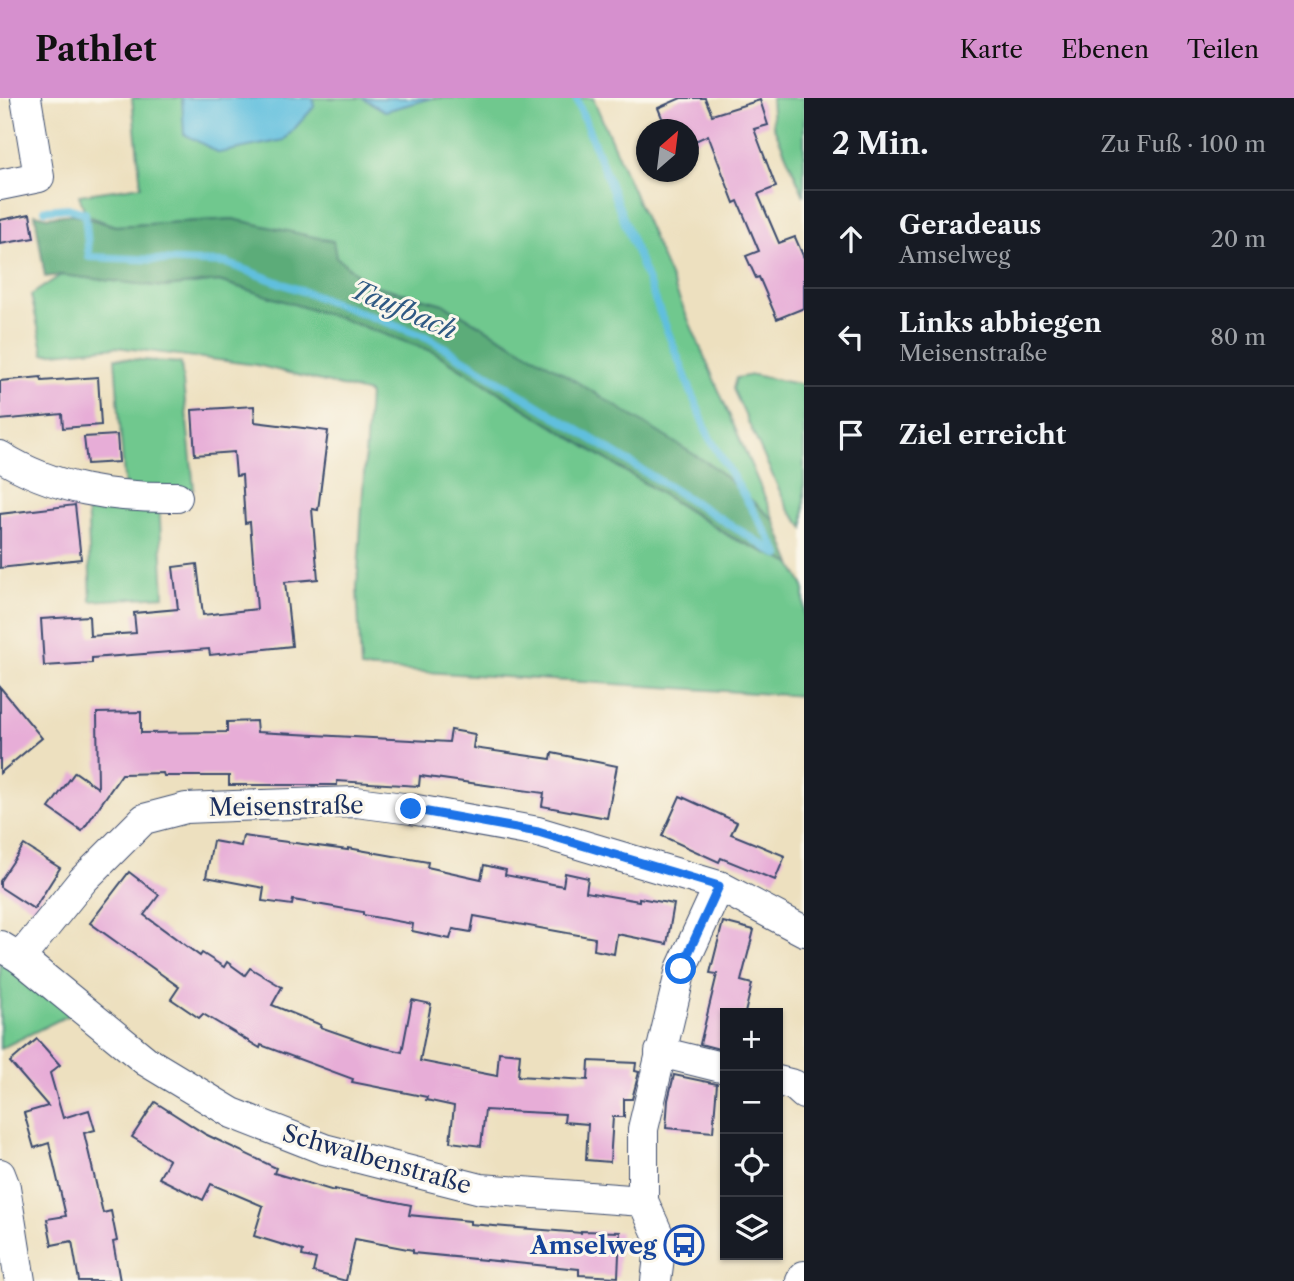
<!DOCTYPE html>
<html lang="de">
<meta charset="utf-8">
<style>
:root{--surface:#171b24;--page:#20242c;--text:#f1f3f6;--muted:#9ea1a6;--line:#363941;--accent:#d690ce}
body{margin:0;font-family:"Libre Caslon Text",serif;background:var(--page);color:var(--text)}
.controls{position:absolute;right:21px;bottom:21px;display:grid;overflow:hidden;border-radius:0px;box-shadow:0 2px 5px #0004}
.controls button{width:63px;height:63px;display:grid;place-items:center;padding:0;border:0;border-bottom:2px solid var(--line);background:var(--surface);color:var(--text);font:35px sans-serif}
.compass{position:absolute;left:636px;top:21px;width:63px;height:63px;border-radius:50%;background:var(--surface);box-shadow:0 2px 5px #0004;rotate:28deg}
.stop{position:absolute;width:21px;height:21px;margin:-16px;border:5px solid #1a73e8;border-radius:50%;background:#fff}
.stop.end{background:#1a73e8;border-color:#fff;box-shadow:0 2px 7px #0008}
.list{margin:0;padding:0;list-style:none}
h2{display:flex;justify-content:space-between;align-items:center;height:91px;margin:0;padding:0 28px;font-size:30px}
h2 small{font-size:23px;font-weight:400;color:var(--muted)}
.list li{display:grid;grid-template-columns:46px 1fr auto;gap:21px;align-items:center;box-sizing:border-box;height:98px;padding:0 28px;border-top:2px solid var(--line)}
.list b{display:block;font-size:26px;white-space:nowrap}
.list p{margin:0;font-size:23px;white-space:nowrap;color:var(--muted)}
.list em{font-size:23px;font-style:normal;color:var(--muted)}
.icon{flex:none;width:38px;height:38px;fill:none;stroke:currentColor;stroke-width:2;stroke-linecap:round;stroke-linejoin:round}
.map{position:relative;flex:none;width:804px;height:1183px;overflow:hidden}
header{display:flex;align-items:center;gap:42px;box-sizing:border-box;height:98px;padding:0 35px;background:var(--accent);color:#111}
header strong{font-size:33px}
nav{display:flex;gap:38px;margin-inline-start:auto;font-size:24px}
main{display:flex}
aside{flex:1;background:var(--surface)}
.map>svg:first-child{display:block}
.green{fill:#70c88e;stroke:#467c76;stroke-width:2}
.forest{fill:#5cac79;stroke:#3c6e6c;stroke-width:2}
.water{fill:#60bfde;stroke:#3e779e;stroke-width:2}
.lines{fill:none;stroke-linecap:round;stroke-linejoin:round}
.stream{stroke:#60bfde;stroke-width:8}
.building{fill:#e7add7}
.minor-casing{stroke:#3a4a6d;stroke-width:32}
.minor{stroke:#fff;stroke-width:30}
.route{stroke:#1a73e8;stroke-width:9}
.labels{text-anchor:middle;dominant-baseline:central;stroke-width:6;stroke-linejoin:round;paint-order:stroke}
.street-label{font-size:24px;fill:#1b2f5e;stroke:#fbf7ec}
.transit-label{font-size:24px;font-weight:bold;fill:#164399;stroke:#fbf7ec;text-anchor:end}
.water-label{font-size:26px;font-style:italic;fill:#305a84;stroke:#fbf7ec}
</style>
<header>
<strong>Pathlet</strong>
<nav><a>Karte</a><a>Ebenen</a><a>Teilen</a></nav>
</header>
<main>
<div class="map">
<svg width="804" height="1183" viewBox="0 0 804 1183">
<rect width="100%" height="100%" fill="#fbf7ec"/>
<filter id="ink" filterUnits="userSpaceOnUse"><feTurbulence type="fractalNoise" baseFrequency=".0143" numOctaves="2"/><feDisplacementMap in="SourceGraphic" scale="14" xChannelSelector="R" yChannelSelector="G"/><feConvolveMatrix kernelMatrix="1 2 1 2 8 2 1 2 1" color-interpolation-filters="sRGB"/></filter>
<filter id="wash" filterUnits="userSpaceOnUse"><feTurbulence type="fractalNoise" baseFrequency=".00686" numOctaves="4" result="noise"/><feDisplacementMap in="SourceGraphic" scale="28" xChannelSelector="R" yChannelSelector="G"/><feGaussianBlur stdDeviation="1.57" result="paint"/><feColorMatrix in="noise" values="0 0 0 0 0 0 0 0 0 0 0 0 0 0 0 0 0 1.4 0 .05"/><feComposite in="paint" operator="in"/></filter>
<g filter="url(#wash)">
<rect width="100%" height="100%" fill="#ede0bf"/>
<!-- green -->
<g class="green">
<path d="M132,0H363L385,13L432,0H593L775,423L714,369L443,206L369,186L336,159L233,121L115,128L86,117L79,97L141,88Z"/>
<path d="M771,0H804V98L773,27Z"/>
<path d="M61,177L164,189L219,183L342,221L434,254L732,440L792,466L804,489V598L361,570L357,490L369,295L257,267L116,249L44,256L31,197Z"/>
<path d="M115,260L181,265L194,391L125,394Z"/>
<path d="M753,277L804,287V430L788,411L733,291L736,280Z"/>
<path d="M87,400L159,404L164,498L91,503Z"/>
<path d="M0,864L73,915L0,951Z"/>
</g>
<!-- forest -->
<path class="forest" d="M35,116L48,119L72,116L115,128L233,121L333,143L336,159L369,186L443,206L553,269L714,369L775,423L792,466L733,440L434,254L342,221L219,183L164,189L61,177L45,179Z"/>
<!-- water -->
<g class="water">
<path d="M182,0H313L314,9L284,42L219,55L184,36Z"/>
<path d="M363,0H432L385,13Z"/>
</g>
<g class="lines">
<!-- stream -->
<g class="stream">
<path d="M576,0L709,339L778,454"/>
<path d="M45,112L68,110L85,115L89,159L226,165L429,240L779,457"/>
</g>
</g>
<g id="blocks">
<!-- building -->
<g class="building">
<path d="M681,0H705L712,17L760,2L768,27L754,31L776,89L758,96L779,145L795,139L804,160V210L777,221L759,179L756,180L746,158L759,153L738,103L734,105L708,37L689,46V32H667L658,10Z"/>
<path d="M30,116L34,140L0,146V122Z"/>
<path d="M41,279L42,283L98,279L101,327L63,330L62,316L0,322V283Z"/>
<path d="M254,308L255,324L328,333L318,412L312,411L318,481L285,484L292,548L210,557L209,551L92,560V565L44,568L41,521L89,518L90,538L136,535L134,515L178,511L173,469L197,466L203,517L257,511L250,424L245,425L242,377L236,378L234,354L195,357L192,312Z"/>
<path d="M117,337L119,364L87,366L84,339Z"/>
<path d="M75,407L81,461L0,470V416Z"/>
<path d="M0,589L42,640L0,675Z"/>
<path d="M141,614V635L227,634V624L256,623L257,634L449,644L451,632L475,636L473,650L551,661L552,655L617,668L607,720L542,708L544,695L420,678L419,688L337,683V687H229V678H164L163,675L122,676L82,733L49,710L75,674L98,690L97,615Z"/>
<path d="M680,698L737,724L731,736L785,758L775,782L721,760L719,764L662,738Z"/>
<path d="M243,738L348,752V750L428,764L427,769L481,781L484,767L506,772L505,777L563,788L565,775L588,780L586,794L639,803V800L674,806L667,846L617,836L614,856L594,852L595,840L474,818L471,834L453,831L450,841L412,833L413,826L363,817V814L293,802L292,807L262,803L264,790L206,779L213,743L241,748Z"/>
<path d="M24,747L60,770L34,811L0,789V783Z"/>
<path d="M129,774L159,797L144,817L200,858L202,855L224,869L227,864L245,877L250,870L282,889L272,907L321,927L320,929L372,947L402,954L412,902L431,906L420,963L497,978L499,954L520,956L518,978L588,982L589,963L636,965L635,973L639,974L632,1001H624V1019H613L610,1064L586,1062L588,1026L564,1024L565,1016L485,1012L481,1048L450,1044L454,1008L426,1002L427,999L352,984L353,981L261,947L260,950L203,916L199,920L171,901L179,889L90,825Z"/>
<path d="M723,824L754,832L741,883L752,886L745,915H725V950L719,948V951L700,946L717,876L710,875Z"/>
<path d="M37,941L60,967L50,975L63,1020L89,1012L95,1032L84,1035L103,1115L111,1113L117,1143L113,1144L120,1183H79L72,1143L52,1147L47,1121L66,1118L49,1045L34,1050L24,1015L48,1008L10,964Z"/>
<path d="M674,977L717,986L713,1034L666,1030L668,1002Z"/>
<path d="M155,1004L205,1036L276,1070L274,1075L334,1093V1091L411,1107L409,1117L470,1123V1126L581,1135V1133L620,1134L618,1179L579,1177V1171L413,1155V1152L355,1141L346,1183L313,1174L316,1161L302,1158L303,1153L254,1138L263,1108L211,1086L203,1102L159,1080L169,1062L132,1039Z"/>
</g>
</g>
</g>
<g filter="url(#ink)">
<use href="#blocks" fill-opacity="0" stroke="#3a4a6d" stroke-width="2"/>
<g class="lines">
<!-- minor casing -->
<g class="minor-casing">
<g id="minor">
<path d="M0,87L39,79L26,0"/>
<path d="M0,358C54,392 115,400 177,399"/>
<path d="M0,848L20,860L146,963L232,1015L324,1051L481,1091L643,1103"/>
<path d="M20,860L83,782L144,721L186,710L234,708L356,704L411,711L538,734L719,788L804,833"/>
<path d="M660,954L725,970"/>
<path d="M778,983L794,987L804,996"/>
<path d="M0,1076L5,1089L20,1183"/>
<path d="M656,1183L661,1143L643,1103V1031L681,871L719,788"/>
<path d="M801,1183L804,1178"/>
</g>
</g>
<!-- minor -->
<use href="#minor" class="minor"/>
</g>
</g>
<g class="lines" filter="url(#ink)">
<!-- route -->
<path class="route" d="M411,711L538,734L719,788L681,871"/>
</g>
<!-- icons -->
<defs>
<g id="bus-ring" transform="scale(2.0125)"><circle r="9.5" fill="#fbf7ec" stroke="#1a4fb4" stroke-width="1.5"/><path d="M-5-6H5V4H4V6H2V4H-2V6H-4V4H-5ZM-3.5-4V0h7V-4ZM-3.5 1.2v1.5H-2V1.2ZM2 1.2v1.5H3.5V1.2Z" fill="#1a4fb4"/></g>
</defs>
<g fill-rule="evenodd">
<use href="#bus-ring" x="684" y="1147"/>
</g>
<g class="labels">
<!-- street labels -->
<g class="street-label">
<text transform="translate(286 708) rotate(-1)">Meisenstraße</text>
<text transform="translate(377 1061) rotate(16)">Schwalbenstraße</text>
</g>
<!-- transit labels -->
<g class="transit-label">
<text x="657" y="1147">Amselweg</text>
</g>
<!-- water labels -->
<g class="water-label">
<text transform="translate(404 212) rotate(23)">Taufbach</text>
</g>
</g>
</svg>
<div class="controls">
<button>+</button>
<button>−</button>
<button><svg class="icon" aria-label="locate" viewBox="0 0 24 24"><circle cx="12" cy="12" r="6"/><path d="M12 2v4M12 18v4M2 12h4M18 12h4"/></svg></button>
<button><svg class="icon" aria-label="layers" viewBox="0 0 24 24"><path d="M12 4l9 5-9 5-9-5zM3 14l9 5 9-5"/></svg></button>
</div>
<svg class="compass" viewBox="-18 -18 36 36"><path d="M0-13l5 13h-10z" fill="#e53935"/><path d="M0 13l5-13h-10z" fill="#9ea1a6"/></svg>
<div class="stop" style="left:681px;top:871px"></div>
<div class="stop end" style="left:411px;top:711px"></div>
</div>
<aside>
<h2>2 Min.<small>Zu Fuß · 100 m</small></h2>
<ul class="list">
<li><svg class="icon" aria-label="ahead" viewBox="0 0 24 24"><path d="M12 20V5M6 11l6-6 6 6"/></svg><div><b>Geradeaus</b><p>Amselweg</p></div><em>20 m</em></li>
<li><svg class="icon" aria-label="left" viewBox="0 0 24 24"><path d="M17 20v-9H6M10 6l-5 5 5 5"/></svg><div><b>Links abbiegen</b><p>Meisenstraße</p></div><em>80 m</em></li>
<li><svg class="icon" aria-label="arrive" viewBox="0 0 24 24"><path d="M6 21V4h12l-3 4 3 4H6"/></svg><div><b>Ziel erreicht</b></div></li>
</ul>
</aside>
</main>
